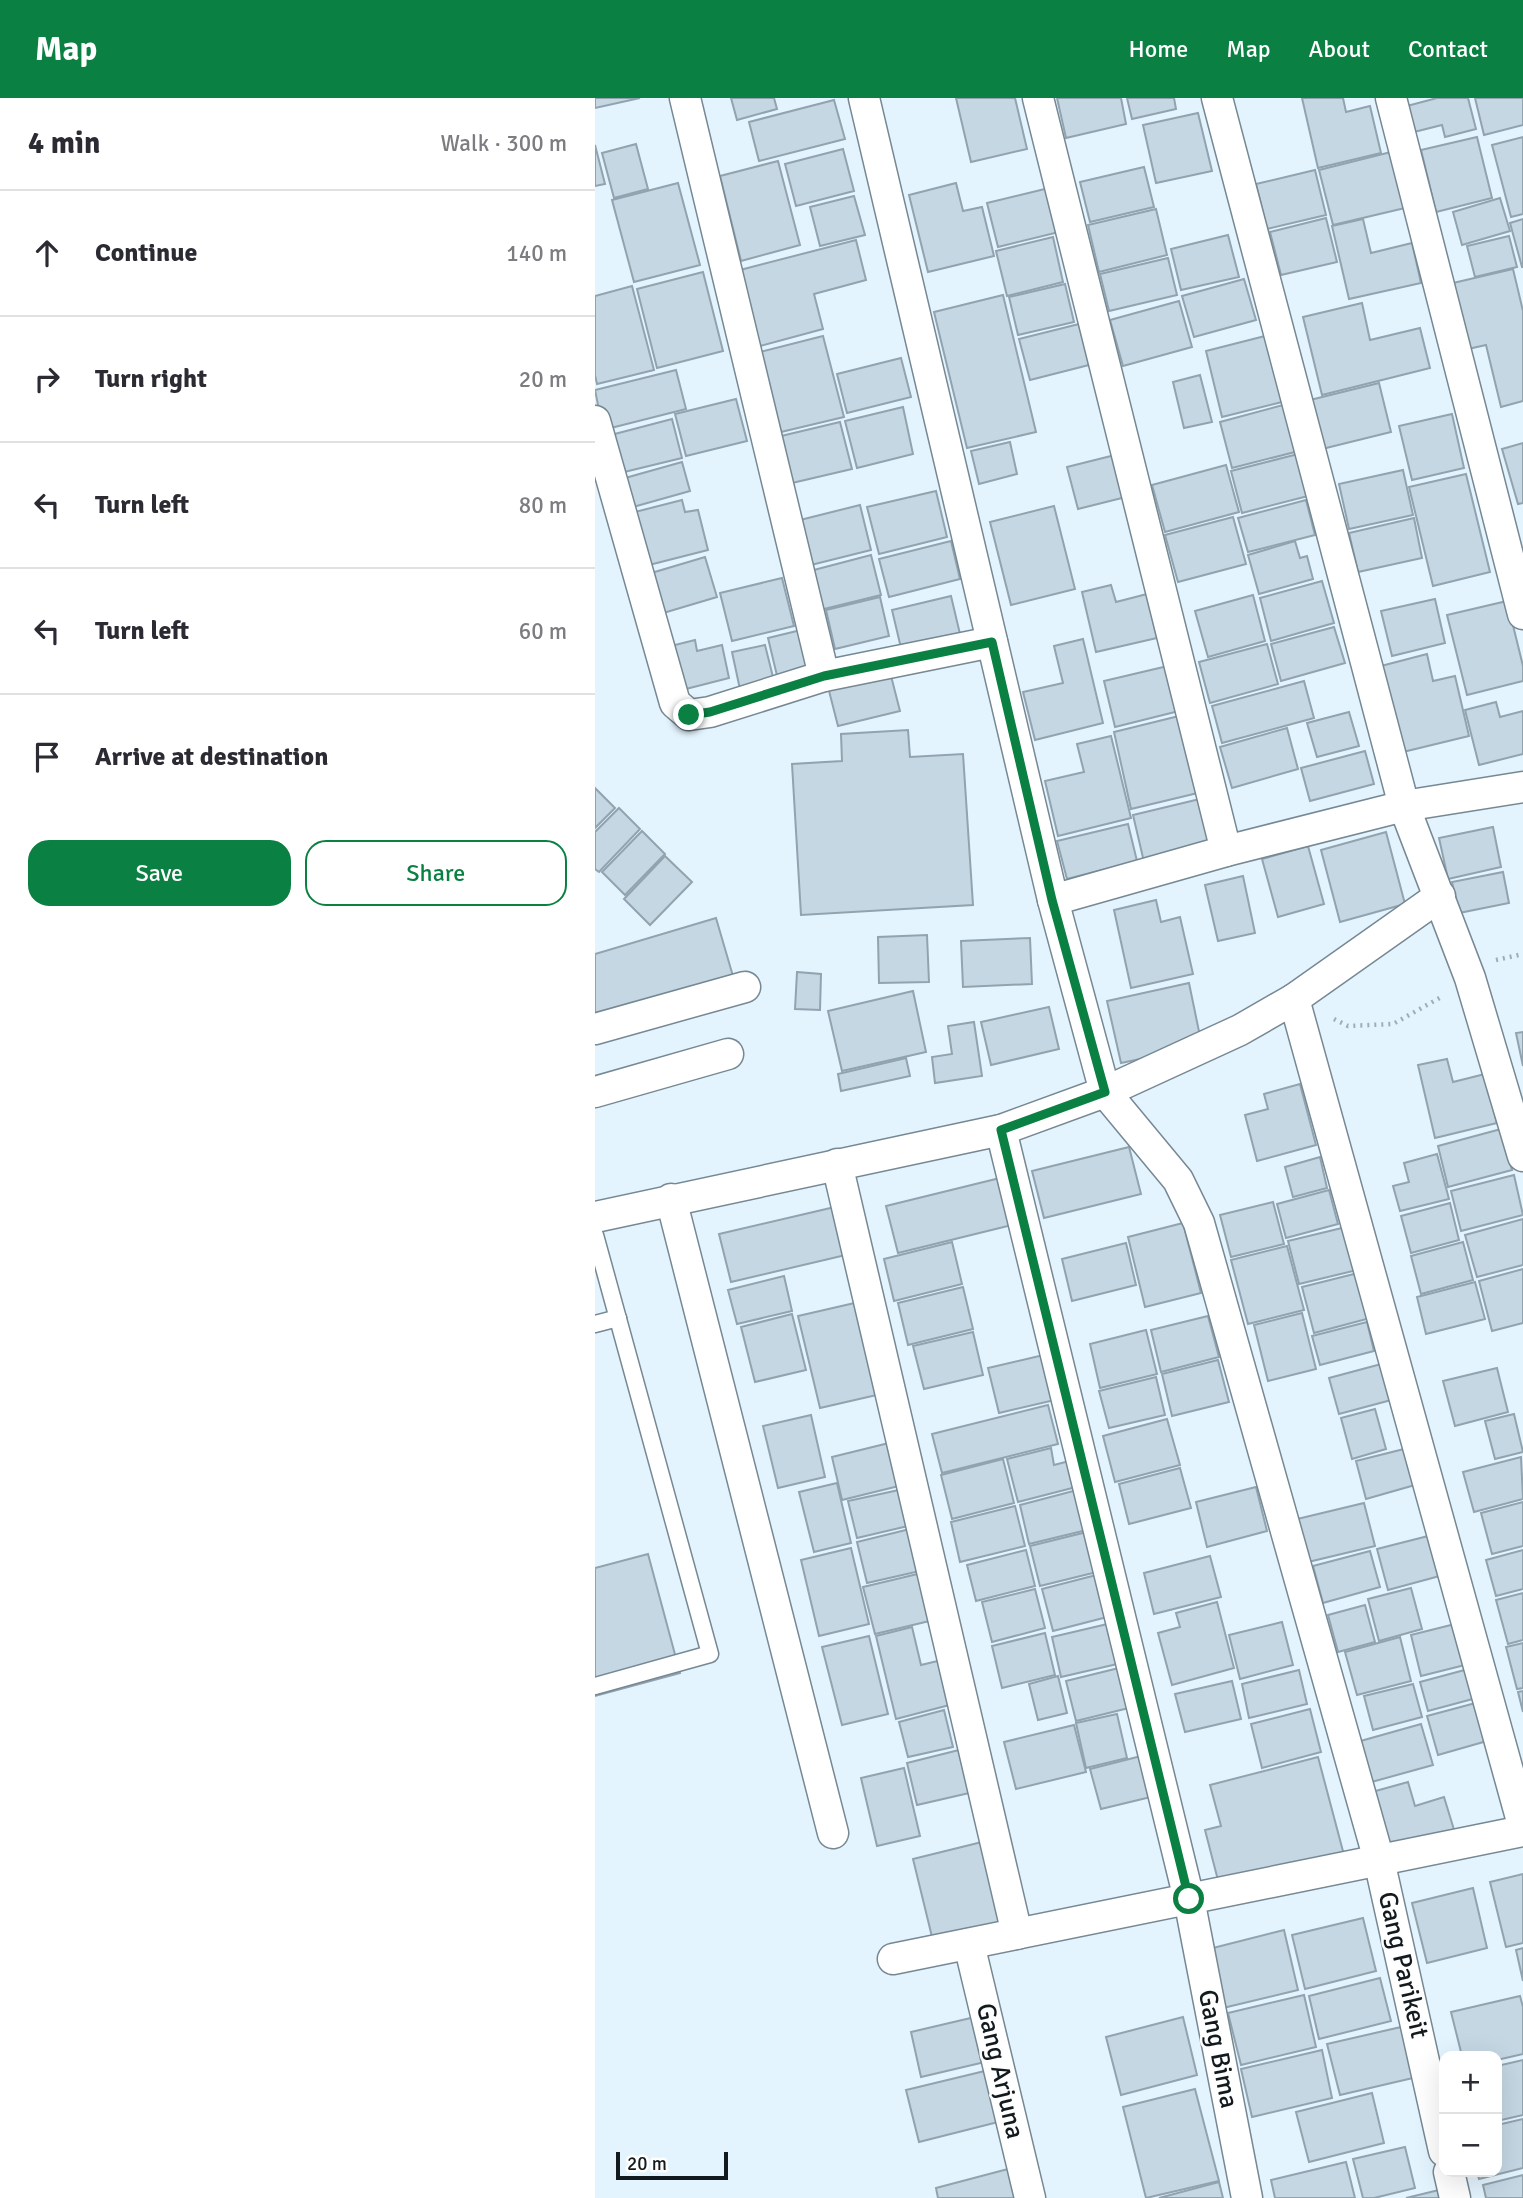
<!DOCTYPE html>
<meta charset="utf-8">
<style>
:root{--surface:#fff;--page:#f2f2f3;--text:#2b2b33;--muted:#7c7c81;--line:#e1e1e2;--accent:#0b8043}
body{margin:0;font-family:Signika,sans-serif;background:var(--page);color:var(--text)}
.controls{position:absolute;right:21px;bottom:21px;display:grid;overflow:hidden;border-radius:14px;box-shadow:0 7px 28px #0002}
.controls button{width:63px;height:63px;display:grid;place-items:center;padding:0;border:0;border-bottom:2px solid var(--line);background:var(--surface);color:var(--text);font:35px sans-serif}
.scale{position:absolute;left:21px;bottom:18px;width:112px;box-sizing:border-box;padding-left:7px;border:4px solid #131a1e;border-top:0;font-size:19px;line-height:24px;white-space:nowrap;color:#131a1e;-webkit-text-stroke:5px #fefefe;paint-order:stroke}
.stop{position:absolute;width:21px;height:21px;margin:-16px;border:5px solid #0b8043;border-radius:50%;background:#fff}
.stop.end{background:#0b8043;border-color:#fff;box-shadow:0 2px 7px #0008}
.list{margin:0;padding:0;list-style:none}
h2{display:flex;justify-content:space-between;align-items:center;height:91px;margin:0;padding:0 28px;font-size:30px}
h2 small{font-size:23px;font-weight:400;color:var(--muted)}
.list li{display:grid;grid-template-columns:46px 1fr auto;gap:21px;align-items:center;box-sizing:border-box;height:126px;padding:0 28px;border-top:2px solid var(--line)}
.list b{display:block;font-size:26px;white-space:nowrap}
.list em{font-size:23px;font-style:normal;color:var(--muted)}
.actions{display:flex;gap:14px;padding:21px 28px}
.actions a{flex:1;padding:16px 0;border:2px solid var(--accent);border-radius:21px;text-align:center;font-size:24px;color:var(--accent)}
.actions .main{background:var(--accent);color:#fff}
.icon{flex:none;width:38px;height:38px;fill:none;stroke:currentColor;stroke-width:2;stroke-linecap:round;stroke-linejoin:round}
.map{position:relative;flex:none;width:928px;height:2100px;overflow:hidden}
header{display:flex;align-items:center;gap:42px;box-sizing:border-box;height:98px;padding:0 35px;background:var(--accent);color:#fff}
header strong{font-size:33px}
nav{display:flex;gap:38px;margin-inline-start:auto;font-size:24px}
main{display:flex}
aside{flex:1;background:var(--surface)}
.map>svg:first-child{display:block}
.building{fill:#c4d7e3;stroke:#91a3af;stroke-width:2}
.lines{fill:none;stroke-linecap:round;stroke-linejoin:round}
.lane-casing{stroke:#768893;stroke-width:19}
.street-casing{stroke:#768893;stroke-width:33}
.path{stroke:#a0adb5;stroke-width:4.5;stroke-dasharray:2 5;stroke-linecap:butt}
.lane{stroke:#fff;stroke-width:16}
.street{stroke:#fff;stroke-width:30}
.route{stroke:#0b8043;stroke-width:9}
.labels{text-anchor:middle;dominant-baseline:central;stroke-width:5;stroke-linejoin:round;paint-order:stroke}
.street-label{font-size:26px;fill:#131a1e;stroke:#fefefe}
</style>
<header>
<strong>Map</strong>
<nav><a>Home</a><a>Map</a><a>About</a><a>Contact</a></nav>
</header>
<main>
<aside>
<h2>4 min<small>Walk · 300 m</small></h2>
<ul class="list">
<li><svg class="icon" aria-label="ahead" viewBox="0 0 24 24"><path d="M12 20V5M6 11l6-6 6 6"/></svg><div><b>Continue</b></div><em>140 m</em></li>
<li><svg class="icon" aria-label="right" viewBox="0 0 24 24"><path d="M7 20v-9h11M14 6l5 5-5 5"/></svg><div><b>Turn right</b></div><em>20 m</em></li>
<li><svg class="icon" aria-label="left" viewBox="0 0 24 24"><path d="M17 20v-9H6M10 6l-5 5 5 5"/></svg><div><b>Turn left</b></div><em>80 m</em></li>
<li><svg class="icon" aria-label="left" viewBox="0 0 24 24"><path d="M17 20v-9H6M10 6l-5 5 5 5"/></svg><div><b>Turn left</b></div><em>60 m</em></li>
<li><svg class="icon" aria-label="arrive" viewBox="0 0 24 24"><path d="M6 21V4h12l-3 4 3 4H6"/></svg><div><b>Arrive at destination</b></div></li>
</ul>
<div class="actions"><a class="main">Save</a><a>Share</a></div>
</aside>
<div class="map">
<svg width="928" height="2100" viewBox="0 0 928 2100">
<rect width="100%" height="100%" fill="#e4f4fe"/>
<!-- building -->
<g class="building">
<path d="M0,0H45L0,10Z"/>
<path d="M136,0H179L182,11L142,22Z"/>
<path d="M361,0H420L432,51L376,64Z"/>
<path d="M462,0H526L531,26L471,40Z"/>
<path d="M532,0H579L581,11L537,21Z"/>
<path d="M707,0H748L751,14L775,8L786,55L723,70Z"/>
<path d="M842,0H873L881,31L850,39L847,27L819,34L812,8Z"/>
<path d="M880,0H928V27L889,37Z"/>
<path d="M239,2L250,41L164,63L154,24Z"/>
<path d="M603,15L617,73L561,85L548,27Z"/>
<path d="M882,39L897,100L841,114L826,52Z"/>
<path d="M928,39V116L916,119L897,47Z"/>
<path d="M41,46L53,91L19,100L7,55Z"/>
<path d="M0,47L10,86L0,88Z"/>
<path d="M248,51L259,93L201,108L190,66Z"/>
<path d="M796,54L810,110L738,127L724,72Z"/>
<path d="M183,63L205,147L146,163L125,78Z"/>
<path d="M549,69L559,109L495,124L485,84Z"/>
<path d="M720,72L731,117L672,131L661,86Z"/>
<path d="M83,85L105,167L39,184L17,102Z"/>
<path d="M361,85L368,113L387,109L399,158L333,174L314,97Z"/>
<path d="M454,90L464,134L403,149L392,105Z"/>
<path d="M259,98L270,137L225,148L215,109Z"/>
<path d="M905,100L915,133L867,147L858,114Z"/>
<path d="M561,111L572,157L504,174L493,127Z"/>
<path d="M731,120L742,164L686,177L675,134Z"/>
<path d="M768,121L776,155L817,145L826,185L754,201L737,128Z"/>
<path d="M928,121V169H927L915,125Z"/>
<path d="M633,137L644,179L586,192L576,151Z"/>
<path d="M914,138L922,169L880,179L872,148Z"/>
<path d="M458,139L468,184L412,198L401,153Z"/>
<path d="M261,142L271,182L219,196L228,231L165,248L145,172Z"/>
<path d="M573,160L582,197L514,213L505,176Z"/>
<path d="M918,171L928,213V303L906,309L891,247L873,251L858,185Z"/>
<path d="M108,174L128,253L62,270L42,191Z"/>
<path d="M649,181L661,222L599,239L587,198Z"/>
<path d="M470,186L479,224L423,237L414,199Z"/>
<path d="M37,188L59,272L2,286L0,277V198Z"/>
<path d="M408,197L441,334L372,350L339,214Z"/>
<path d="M584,203L597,249L528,268L515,222Z"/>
<path d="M767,205L775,242L825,230L835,270L727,297L708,219Z"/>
<path d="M484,226L494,267L435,282L424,241Z"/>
<path d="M228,238L249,319L186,334L165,254Z"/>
<path d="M670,238L687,304L627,319L611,253Z"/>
<path d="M306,260L316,299L252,315L242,276Z"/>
<path d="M81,272L91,311L8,332L0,292Z"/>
<path d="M605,277L617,324L589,330L578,284Z"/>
<path d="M784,285L796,334L727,351L715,302Z"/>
<path d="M141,301L152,343L91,358L80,316Z"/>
<path d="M688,307L700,354L637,370L625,324Z"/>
<path d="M308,309L318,356L262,370L250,323Z"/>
<path d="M857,316L869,370L817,382L804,328Z"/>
<path d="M77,321L87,360L21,376L12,338Z"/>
<path d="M245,324L257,371L197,385L186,338Z"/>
<path d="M415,344L422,376L384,386L376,353Z"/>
<path d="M928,345V405L923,406L907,351Z"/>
<path d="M524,356L535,398L483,411L472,369Z"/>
<path d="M703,356L713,398L647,415L636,373Z"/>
<path d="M87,364L95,393L31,411L23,382Z"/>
<path d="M631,367L644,414L570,434L557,387Z"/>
<path d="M808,372L818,417L754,431L744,386Z"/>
<path d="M871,376L895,474L838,488L814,389Z"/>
<path d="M341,393L352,439L284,456L272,409Z"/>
<path d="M87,402L90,414L103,412L113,452L54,467L40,414Z"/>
<path d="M711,402L720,437L653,454L643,420Z"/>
<path d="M265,407L276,452L212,468L201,423Z"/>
<path d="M459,408L480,491L416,507L395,424Z"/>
<path d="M638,419L651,466L583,484L570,437Z"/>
<path d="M819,420L827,460L763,474L754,435Z"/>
<path d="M356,443L365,481L294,499L284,461Z"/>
<path d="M700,443L705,460L712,458L718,481L664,496L653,457Z"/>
<path d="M276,457L286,497L225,512L215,473Z"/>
<path d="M110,459L122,499L65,516L53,476Z"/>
<path d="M187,480L199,528L137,543L125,495Z"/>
<path d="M727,483L739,525L676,543L665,500Z"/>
<path d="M516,487L521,504L552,496L562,540L501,554L487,494Z"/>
<path d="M658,497L670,543L613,559L600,513Z"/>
<path d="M356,498L365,536L306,550L297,512Z"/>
<path d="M285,499L294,538L240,551L231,512Z"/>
<path d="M840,501L850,545L797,558L786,513Z"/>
<path d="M912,503L928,568V583L872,597L852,517Z"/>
<path d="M739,529L750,565L686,583L676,546Z"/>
<path d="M210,531L221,578L184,586L173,540Z"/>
<path d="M488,541L508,625L440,642L428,594L468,585L459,548Z"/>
<path d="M100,542L102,553L127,547L134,580L83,593L72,549Z"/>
<path d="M672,546L683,586L615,605L604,564Z"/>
<path d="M170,547L180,587L146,596L137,554Z"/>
<path d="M832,556L838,583L860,578L874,638L808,654L786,568Z"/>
<path d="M577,567L588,612L520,629L509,583Z"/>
<path d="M295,574L305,613L243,628L233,589Z"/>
<path d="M709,583L719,620L627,645L617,608Z"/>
<path d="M901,604L905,619L928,613V656L884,667L870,612Z"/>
<path d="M754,614L764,648L722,659L712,625Z"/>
<path d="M588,617L607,694L536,711L519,634Z"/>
<path d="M692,630L703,671L637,690L625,649Z"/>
<path d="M313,632L315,659L368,656L378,807L206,817L197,666L247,663L246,636Z"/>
<path d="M516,638L536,720L463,738L450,683L489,674L482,646Z"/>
<path d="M770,653L779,686L715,703L706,670Z"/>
<path d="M0,690L20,710L0,730Z"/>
<path d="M609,700L621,747L549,764L538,717Z"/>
<path d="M24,710L45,731L4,774L0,771V734Z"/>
<path d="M533,726L542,763L472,781L462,743Z"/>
<path d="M898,729L906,769L853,781L844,740Z"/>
<path d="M47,733L70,756L30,797L7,774Z"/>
<path d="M791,734L810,806L745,824L726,752Z"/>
<path d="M713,748L729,806L683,819L667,761Z"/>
<path d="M70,758L97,784L55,827L29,801Z"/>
<path d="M908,774L914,805L864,815L857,784Z"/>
<path d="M648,778L660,835L623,843L610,787Z"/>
<path d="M561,802L566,824L585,819L598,876L536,890L519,812Z"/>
<path d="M121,820L140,885L0,926V856Z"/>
<path d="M332,837L334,884L284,885L283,839Z"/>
<path d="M435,840L437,886L368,889L366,843Z"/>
<path d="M202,874L226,876L225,912L200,911Z"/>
<path d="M594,885L607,948L526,965L512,903Z"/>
<path d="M318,893L331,954L247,973L233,913Z"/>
<path d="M454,909L464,951L396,967L386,924Z"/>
<path d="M379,924L387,978L340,985L337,959L357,956L353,928Z"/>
<path d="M928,934V968L921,935Z"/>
<path d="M311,960L315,978L246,993L243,976Z"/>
<path d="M852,961L858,984L890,976L902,1025L840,1040L823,967Z"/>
<path d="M705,986L721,1047L662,1063L650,1017L673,1011L669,996Z"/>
<path d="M906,1031L917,1072L853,1089L843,1048Z"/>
<path d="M534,1049L546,1096L449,1120L437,1073Z"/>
<path d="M842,1056L854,1101L805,1113L798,1088L814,1084L809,1065Z"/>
<path d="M725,1059L732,1090L698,1099L690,1069Z"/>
<path d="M919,1077L928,1117L866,1133L856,1093Z"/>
<path d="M409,1079L421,1126L303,1155L291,1108Z"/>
<path d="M734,1092L743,1126L691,1140L682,1106Z"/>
<path d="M678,1104L689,1146L636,1159L625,1117Z"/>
<path d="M855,1105L864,1142L816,1155L806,1118Z"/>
<path d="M244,1108L255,1156L136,1184L124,1136Z"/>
<path d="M928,1121V1167L882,1179L870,1137Z"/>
<path d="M588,1125L606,1195L550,1209L533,1139Z"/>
<path d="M751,1129L762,1172L704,1186L693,1143Z"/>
<path d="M357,1144L367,1186L299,1203L289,1161Z"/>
<path d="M868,1144L878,1182L826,1196L816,1158Z"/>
<path d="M531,1145L541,1187L477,1203L467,1161Z"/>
<path d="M692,1148L709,1212L653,1226L636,1162Z"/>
<path d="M928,1171V1225L897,1233L884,1183Z"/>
<path d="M767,1174L779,1219L719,1235L707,1189Z"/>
<path d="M189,1178L197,1213L142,1226L133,1192Z"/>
<path d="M880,1184L890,1221L831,1236L822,1199Z"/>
<path d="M368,1189L378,1231L313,1247L303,1205Z"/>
<path d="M264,1204L286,1296L225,1310L203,1218Z"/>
<path d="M707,1215L721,1271L673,1283L659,1227Z"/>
<path d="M197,1216L211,1272L160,1284L146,1229Z"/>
<path d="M613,1218L624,1259L566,1274L556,1232Z"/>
<path d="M772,1224L779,1253L725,1267L717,1238Z"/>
<path d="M551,1232L562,1276L505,1290L495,1246Z"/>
<path d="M378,1234L388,1277L329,1291L318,1248Z"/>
<path d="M453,1256L464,1301L404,1315L393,1270Z"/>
<path d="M623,1262L634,1304L577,1318L567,1276Z"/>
<path d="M790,1265L800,1301L744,1316L734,1280Z"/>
<path d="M902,1270L913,1314L860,1328L848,1283Z"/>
<path d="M561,1279L570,1317L514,1330L504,1293Z"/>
<path d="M453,1307L463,1346L347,1375L337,1336Z"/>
<path d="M780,1311L791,1351L757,1361L746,1320Z"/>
<path d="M919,1316L928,1354L900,1361L890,1323Z"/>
<path d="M216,1317L230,1379L183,1390L168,1328Z"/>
<path d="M572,1321L585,1367L520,1384L508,1338Z"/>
<path d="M302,1343L312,1386L247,1402L237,1359Z"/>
<path d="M817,1349L827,1385L771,1401L761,1363Z"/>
<path d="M456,1350L459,1367L478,1362L485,1388L423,1404L412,1361Z"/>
<path d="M926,1359L928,1401L879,1414L868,1374Z"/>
<path d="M408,1361L419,1405L357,1421L346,1377Z"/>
<path d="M585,1370L596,1410L534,1426L524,1386Z"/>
<path d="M242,1385L256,1445L219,1454L204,1394Z"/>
<path d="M661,1389L672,1433L612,1449L601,1404Z"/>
<path d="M486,1391L496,1431L434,1446L425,1407Z"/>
<path d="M304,1392L313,1428L262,1440L253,1403Z"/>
<path d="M928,1404V1448L897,1456L886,1415Z"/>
<path d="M769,1405L780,1448L709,1465L698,1422Z"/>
<path d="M420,1408L430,1448L365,1464L356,1424Z"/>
<path d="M315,1431L325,1473L272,1485L262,1444Z"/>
<path d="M500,1432L510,1472L445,1488L435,1448Z"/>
<path d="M841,1436L852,1476L793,1492L782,1451Z"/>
<path d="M256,1450L274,1526L224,1538L206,1462Z"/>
<path d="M431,1452L440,1488L381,1503L372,1467Z"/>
<path d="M928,1452V1491L901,1498L891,1462Z"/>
<path d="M775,1453L785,1489L728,1505L718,1468Z"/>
<path d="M53,1456L85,1575L0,1598V1470Z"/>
<path d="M615,1458L626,1499L559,1516L549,1475Z"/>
<path d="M331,1474L343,1521L280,1536L268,1489Z"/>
<path d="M509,1475L520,1517L458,1533L447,1491Z"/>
<path d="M816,1490L827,1531L784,1543L773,1501Z"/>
<path d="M440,1491L450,1530L397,1544L387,1504Z"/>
<path d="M928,1495V1542L913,1546L901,1502Z"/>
<path d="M622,1504L639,1570L577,1587L563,1535L585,1529L581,1515Z"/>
<path d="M770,1507L780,1544L743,1554L733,1517Z"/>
<path d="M521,1524L531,1564L466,1579L457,1539Z"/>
<path d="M687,1524L698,1567L645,1581L634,1537Z"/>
<path d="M860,1526L870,1567L826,1578L816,1537Z"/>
<path d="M317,1529L326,1567L355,1560L366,1604L301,1621L281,1538Z"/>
<path d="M450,1535L460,1577L407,1590L397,1548Z"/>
<path d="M274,1538L293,1616L247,1627L227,1549Z"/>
<path d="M805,1539L816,1583L762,1597L750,1554Z"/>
<path d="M928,1545V1590L922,1591L911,1549Z"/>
<path d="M532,1568L542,1608L481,1623L471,1583Z"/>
<path d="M877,1570L885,1599L833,1613L825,1584Z"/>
<path d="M704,1572L712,1606L654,1620L647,1586Z"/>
<path d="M463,1578L472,1615L443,1622L434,1586Z"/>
<path d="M637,1583L646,1621L590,1634L580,1596Z"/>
<path d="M818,1586L827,1619L778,1632L769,1598Z"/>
<path d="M928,1593V1614L923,1594Z"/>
<path d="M888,1603L899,1641L843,1657L832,1618Z"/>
<path d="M715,1611L726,1654L667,1670L656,1626Z"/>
<path d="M349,1612L358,1649L313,1659L304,1624Z"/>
<path d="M522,1616L532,1660L491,1670L481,1625Z"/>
<path d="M826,1626L838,1667L773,1685L762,1644Z"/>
<path d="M479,1627L491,1674L421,1691L409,1644Z"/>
<path d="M372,1650L383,1693L322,1707L312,1665Z"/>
<path d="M554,1656L564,1697L506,1711L495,1671Z"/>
<path d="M723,1659L749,1757L625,1790L610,1732L626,1728L615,1687Z"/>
<path d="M309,1670L325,1738L282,1748L266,1680Z"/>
<path d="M813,1684L820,1708L849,1699L860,1735L793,1753L777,1694Z"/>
<path d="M391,1743L413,1830L339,1847L318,1761Z"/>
<path d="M928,1776V1845L911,1849L895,1784Z"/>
<path d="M878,1790L892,1850L832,1865L817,1805Z"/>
<path d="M768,1820L781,1873L710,1891L697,1837Z"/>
<path d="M689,1832L703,1892L628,1910L614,1851Z"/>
<path d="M928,1850V1883L921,1852Z"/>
<path d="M785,1880L796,1923L724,1941L714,1898Z"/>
<path d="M709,1897L721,1949L646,1967L633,1915Z"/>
<path d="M925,1898L928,1909V1956L902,1962V1958H867L856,1914Z"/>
<path d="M380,1919L390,1964L326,1979L316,1934Z"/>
<path d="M588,1919L602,1977L526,1997L511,1939Z"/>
<path d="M806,1929L818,1980L745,1997L732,1946Z"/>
<path d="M727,1952L737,2000L657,2019L646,1971Z"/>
<path d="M928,1962V2017L902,2023V1968Z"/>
<path d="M398,1971L411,2022L324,2044L311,1992Z"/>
<path d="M600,1991L624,2083L551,2100L528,2009Z"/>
<path d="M777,1995L789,2045L714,2064L701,2014Z"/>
<path d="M928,2021V2070L884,2081L882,2074H902V2027Z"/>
<path d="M810,2049L820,2090L779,2100H768L758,2061Z"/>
<path d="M751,2064L760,2100H680L676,2082Z"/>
<path d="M413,2071L421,2100H343L341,2090Z"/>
<path d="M928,2077V2100H891L888,2087Z"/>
<path d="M624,2084L628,2100H564Z"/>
<path d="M848,2091L850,2100H811Z"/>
</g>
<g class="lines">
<!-- lane casing -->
<g class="lane-casing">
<g id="lane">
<path d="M0,1137L115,1556L0,1588"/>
<path d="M0,1226L23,1220"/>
</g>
</g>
<!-- street casing -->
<g class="street-casing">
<g id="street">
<path d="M90,0L229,578"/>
<path d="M269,0L458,802"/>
<path d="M443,0L631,753"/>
<path d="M622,0L809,708L875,880L928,1058"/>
<path d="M796,0L928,516"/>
<path d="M0,323L80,605L94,617L115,614L229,578L397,544"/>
<path d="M699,901L845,798"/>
<path d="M0,931L150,889"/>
<path d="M0,994L133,956"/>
<path d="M406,1032L594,1801L652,2100"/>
<path d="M242,1066L422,1836"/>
<path d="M76,1101L238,1735"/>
<path d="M0,1119L406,1032L510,994L645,932L699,901L928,1727"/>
<path d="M374,1846L435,2100"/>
<path d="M298,1861L928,1733"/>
<path d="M849,2053L784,1762L604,1125L583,1082L510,994L458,802L631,753L809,708L928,689"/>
<path d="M854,2074L860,2100"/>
</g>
</g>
<!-- path -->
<g class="path">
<path d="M901,862L928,856"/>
<path d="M739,921L753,928L798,926L848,898"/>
</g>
<!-- lane -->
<use href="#lane" class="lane"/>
<!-- street -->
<use href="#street" class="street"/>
</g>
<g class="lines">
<!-- route -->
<path class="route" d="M94,617L115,614L229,578L397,544L457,802L510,994L406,1032L594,1801"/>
</g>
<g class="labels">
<!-- street labels -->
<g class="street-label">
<text transform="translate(808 1867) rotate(77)">Gang Parikeit</text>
<text transform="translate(623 1951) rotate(79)">Gang Bima</text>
<text transform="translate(405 1973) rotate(77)">Gang Arjuna</text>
</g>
</g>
</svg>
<div class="controls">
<button>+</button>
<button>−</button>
</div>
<div class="scale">20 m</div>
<div class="stop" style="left:594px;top:1801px"></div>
<div class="stop end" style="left:94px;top:617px"></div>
</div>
</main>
